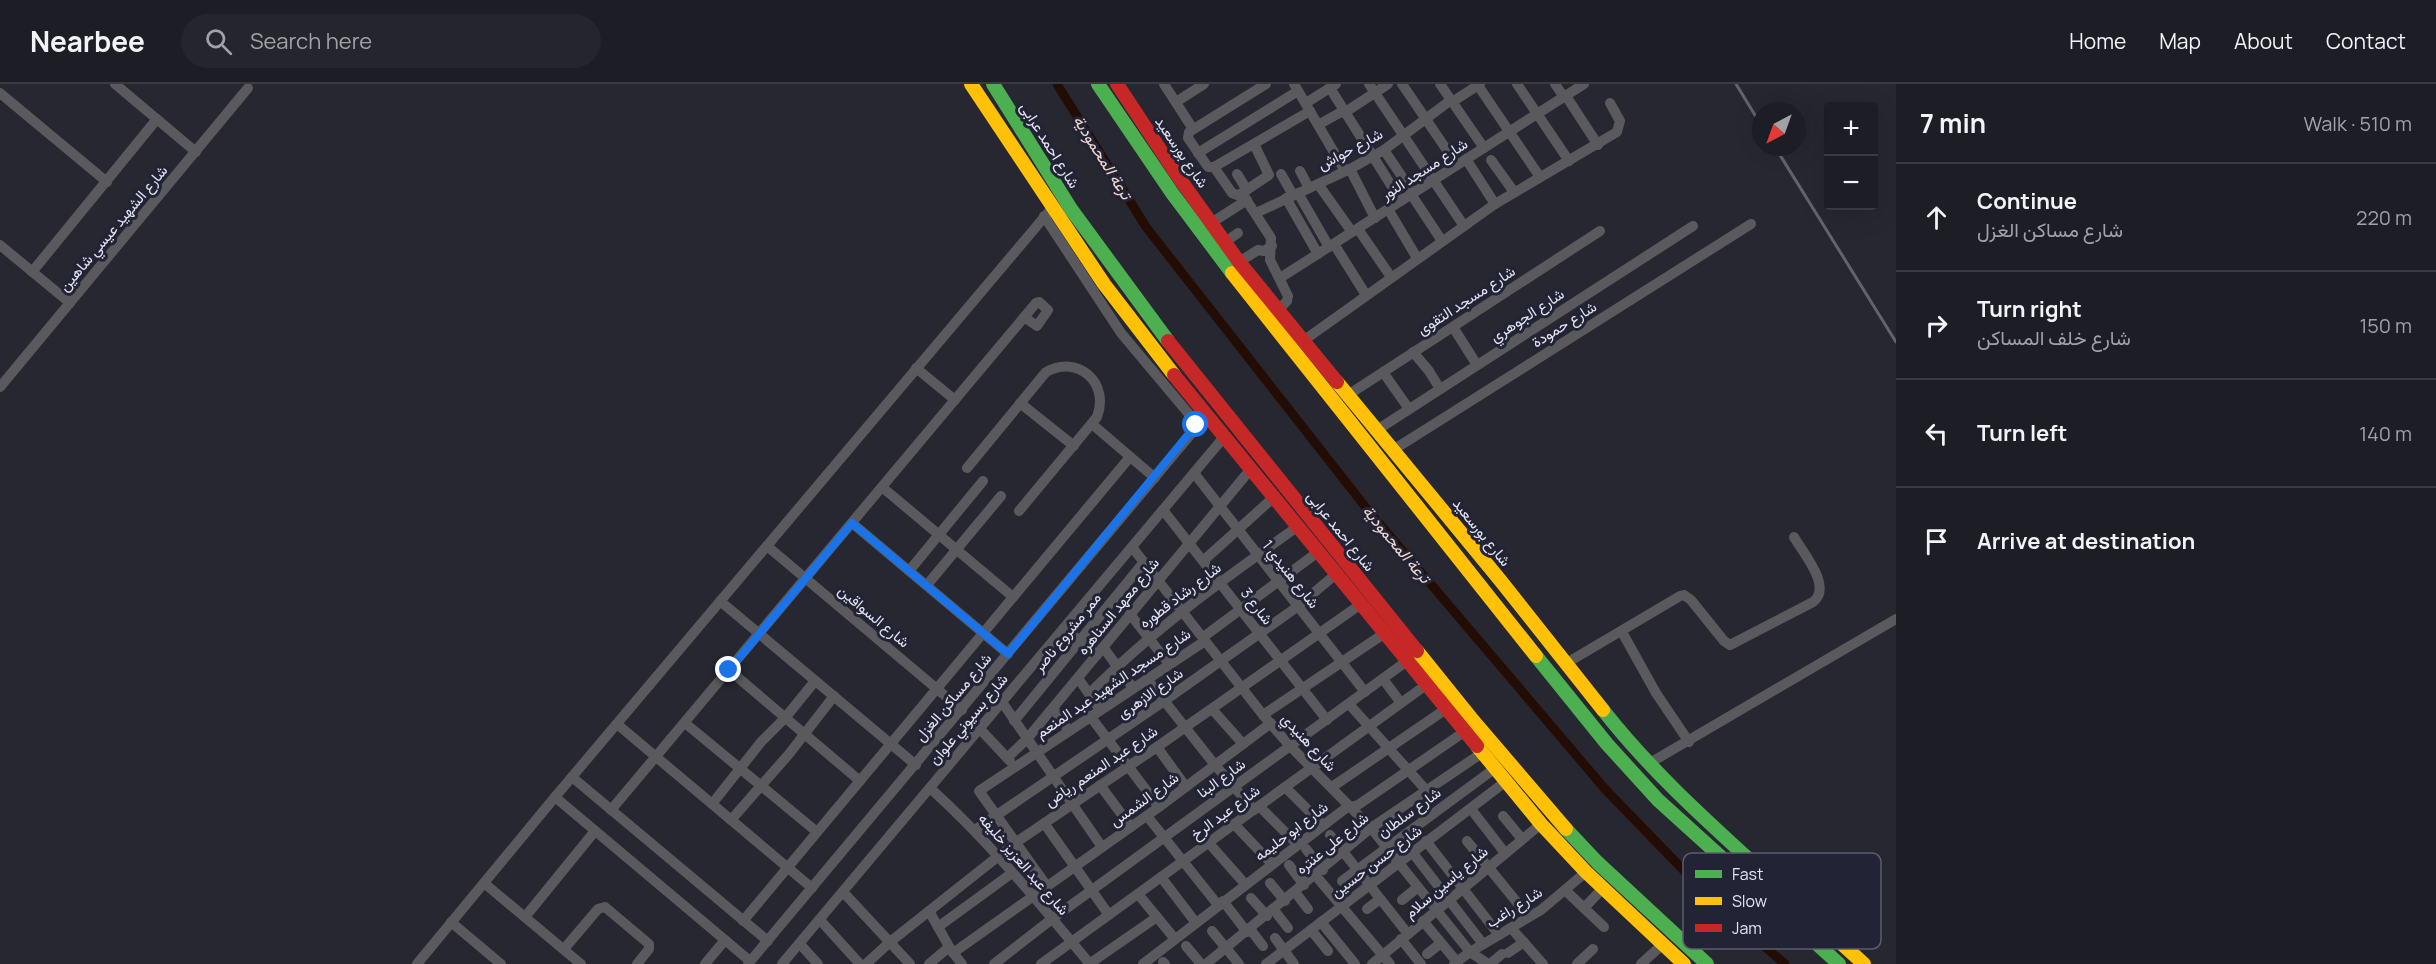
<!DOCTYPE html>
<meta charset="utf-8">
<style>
:root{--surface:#1c1d25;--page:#25262d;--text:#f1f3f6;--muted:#a0a2a7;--line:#3a3b42}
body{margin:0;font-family:Manrope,Vazirmatn,sans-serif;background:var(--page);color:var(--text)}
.controls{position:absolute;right:18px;top:18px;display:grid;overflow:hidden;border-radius:6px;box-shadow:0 6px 24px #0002}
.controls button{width:54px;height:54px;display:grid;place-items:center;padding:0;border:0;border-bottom:2px solid var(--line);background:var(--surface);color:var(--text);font:30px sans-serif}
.compass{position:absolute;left:1752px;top:18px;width:54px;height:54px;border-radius:50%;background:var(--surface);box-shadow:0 6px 24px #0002;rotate:221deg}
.stop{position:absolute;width:18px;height:18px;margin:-14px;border:4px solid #1a73e8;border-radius:50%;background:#fff}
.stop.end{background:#1a73e8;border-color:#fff;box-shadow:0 2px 6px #0008}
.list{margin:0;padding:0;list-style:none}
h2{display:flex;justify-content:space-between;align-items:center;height:78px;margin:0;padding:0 24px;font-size:26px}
h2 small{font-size:20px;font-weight:400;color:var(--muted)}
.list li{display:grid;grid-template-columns:39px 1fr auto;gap:18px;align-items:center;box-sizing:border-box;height:108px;padding:0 24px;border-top:2px solid var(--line)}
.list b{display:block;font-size:22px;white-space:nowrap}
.list p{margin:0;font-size:20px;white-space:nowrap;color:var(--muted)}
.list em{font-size:20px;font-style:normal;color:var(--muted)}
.icon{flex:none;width:33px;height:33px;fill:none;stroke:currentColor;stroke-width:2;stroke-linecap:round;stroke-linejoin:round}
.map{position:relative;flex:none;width:1896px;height:880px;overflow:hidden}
header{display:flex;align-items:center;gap:36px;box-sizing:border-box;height:84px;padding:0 30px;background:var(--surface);border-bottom:2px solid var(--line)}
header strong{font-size:28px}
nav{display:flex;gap:33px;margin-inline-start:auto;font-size:21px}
.search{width:420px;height:54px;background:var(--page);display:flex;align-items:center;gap:15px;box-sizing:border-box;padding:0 21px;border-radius:33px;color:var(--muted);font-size:22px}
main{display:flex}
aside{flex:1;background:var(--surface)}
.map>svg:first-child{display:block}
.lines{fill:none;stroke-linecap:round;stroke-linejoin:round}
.canal{stroke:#230c04;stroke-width:9}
.street{stroke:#5a5a5e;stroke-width:10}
.fast{stroke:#4caf50;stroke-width:14}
.slow{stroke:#ffc107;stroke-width:14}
.jam{stroke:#c62828;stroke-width:14}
.rail{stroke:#63646a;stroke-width:3}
.route{stroke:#1a73e8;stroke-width:8}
.labels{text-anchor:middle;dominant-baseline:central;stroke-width:6;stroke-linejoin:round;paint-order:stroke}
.street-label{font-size:15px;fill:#e4e5f2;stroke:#222335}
.water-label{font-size:16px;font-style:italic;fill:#efd8cc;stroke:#222335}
.key{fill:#222335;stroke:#5c5d6e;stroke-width:1.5}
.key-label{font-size:16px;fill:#e4e5f2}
</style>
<header>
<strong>Nearbee</strong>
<div class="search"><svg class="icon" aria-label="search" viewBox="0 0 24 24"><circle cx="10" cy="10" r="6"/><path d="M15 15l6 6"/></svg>Search here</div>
<nav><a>Home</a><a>Map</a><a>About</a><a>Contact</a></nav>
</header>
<main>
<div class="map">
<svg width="1896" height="880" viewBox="0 0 1896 880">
<rect width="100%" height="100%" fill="#262731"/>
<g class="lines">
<!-- canal -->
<path class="canal" d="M1057,0L1146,143L1367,425L1605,705L1723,827L1785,880"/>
<!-- street -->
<g class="street">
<path d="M115,0L196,68"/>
<path d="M1164,0L1193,45"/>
<path d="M1266,0L1189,48L1188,54L1208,83H1214L1310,27"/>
<path d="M1294,0L1345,87"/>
<path d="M1369,0L1464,142"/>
<path d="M1402,0L1457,81"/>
<path d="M1440,0L1484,64"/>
<path d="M1477,0L1540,93"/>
<path d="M1517,0L1569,77"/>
<path d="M1555,0L1564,13"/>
<path d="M1330,4L1401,117"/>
<path d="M0,9L107,98"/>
<path d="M1566,12L1598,61"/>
<path d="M1176,18L1204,0"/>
<path d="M1452,18L1480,0"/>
<path d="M1306,19L1336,0"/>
<path d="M1344,29L1388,0"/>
<path d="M1318,41L1343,27"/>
<path d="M1384,66L1413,109"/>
<path d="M1198,69L1298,7"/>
<path d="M1466,75L1495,120"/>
<path d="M1491,76L1514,108"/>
<path d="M1214,83L1232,109L1245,114L1271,154L1270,176L1288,212L1287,217L1278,226"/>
<path d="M1350,85L1375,134"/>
<path d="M1300,87L1309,104"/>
<path d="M1237,90L1247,106"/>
<path d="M1281,90L1293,111"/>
<path d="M1318,100L1352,148"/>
<path d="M1298,109L1329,163"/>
<path d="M1411,110L1442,157"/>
<path d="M1239,111L1269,91L1254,60"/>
<path d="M1286,114L1318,170"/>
<path d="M1388,125L1417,174"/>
<path d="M1256,129L1350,85L1384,66L1451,16"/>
<path d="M1211,139L1247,116"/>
<path d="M1358,145L1391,193"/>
<path d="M1225,158L1238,149"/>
<path d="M1334,160L1366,211"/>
<path d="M0,161L70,219"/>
<path d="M1239,178L1258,166L1264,167L1272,162"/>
<path d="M32,188L157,35"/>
<path d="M1280,194L1584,0"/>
<path d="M1453,243L1477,281"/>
<path d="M1303,257L1495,120L1617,48L1620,37L1610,19"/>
<path d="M1413,268L1429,287L1440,305"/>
<path d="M916,284L955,316"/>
<path d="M1383,288L1409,325"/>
<path d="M0,303L248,4"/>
<path d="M1348,311L1600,147"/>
<path d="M1020,319L1074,362"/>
<path d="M1092,340L1155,394"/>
<path d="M1377,346L1693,142"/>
<path d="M1393,366L1751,140"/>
<path d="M967,384L1046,288C1078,270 1110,299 1097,333L1019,427"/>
<path d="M1194,389L1365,608"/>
<path d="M882,403L1013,513"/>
<path d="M1163,426L1327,636"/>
<path d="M852,439L1008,570"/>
<path d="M767,462L962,626"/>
<path d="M1132,463L1263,631L1290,662L1371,744L1470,868L1488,880"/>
<path d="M1203,477L1273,414"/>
<path d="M909,487L983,397"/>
<path d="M927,501L1001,412"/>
<path d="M720,517L916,681"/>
<path d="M1130,530L1169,580"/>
<path d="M1064,544L1097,571"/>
<path d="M1622,548L1656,609L1689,658"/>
<path d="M1103,563L1133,604"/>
<path d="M1565,580L1680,512L1684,511L1691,516L1724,557L1730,561L1813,518C1833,503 1803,469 1794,453"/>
<path d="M729,586L860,697"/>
<path d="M1078,594L1100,626"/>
<path d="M1147,595L1215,681L1254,726"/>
<path d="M1383,595L1401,619"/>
<path d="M1089,610C1152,546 1224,495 1297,443"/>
<path d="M1002,618L1102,763"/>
<path d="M1349,620L1426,706"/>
<path d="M1053,624L1069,647"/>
<path d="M1212,625L1243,660"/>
<path d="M1263,631L1385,549"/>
<path d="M1090,632L1159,723"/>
<path d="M1014,637L1144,478"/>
<path d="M685,639L817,748"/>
<path d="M617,640L812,804"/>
<path d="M979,644L1010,677"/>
<path d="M1157,663L1186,703"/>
<path d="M1007,674L1027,655L1250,386"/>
<path d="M1648,680L1896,535"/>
<path d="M572,693L768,857"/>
<path d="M1100,701L1131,743"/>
<path d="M1285,703L1323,741"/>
<path d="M1332,703L1446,625"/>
<path d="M930,704C989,757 1039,819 1090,880"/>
<path d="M555,713L750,877"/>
<path d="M712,720L761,658L785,634L815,597"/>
<path d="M1259,722L1298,761"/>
<path d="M1471,725L1505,769"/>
<path d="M611,726L1036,219L1039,218L1048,226L1037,242L1024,233"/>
<path d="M1147,732L1218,821"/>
<path d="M1503,732L1522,755"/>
<path d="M731,736L789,670L834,612"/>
<path d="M1044,739L1109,831"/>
<path d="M1234,740L1272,780"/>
<path d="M975,746L1164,617L1297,523L1336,490"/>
<path d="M1330,751L1408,850"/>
<path d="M1426,757L1499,851"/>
<path d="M1467,757L1529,833"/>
<path d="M1208,758L1245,800"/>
<path d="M1306,765L1323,786"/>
<path d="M1412,768L1483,860"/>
<path d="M1289,781L1304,801"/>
<path d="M1316,792L1390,880"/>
<path d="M1161,793L1196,839"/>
<path d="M1342,797L1494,685"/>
<path d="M484,799L581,880"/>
<path d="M1270,799L1285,817"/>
<path d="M1046,801L979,707L1202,559L1206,551L1318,468"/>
<path d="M1565,806L1604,843"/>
<path d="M1295,808L1308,825"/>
<path d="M844,809L910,880"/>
<path d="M1138,810L1175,855"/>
<path d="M1251,814L1267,832"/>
<path d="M1402,816L1418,803"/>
<path d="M1223,817L1247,848"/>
<path d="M1584,824L1603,804"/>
<path d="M1367,825L1380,815"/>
<path d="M1274,826L1288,844"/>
<path d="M929,827L951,866L962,880"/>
<path d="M525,833L595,747"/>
<path d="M820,836L860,880"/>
<path d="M743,837L1130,373"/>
<path d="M1423,837L1457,878"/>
<path d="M451,838L501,880"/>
<path d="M1321,838L1355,880"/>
<path d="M938,843L1012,789"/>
<path d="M1511,844L1543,880"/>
<path d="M1250,845L1263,862"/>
<path d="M1311,846L1328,867"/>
<path d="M1212,847L1239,880"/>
<path d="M1275,854L1294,880"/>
<path d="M1401,855L1421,880"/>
<path d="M800,860L818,880"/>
<path d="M1186,862L1201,880"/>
<path d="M564,865L598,825L605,823L649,860V865L637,880"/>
<path d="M953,869L1159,723L1271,639"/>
<path d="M1508,869L1524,858"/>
<path d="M1427,870L1441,859"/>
<path d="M1163,878L1165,880"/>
<path d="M417,880L555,713L1052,124"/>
<path d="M705,880L725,856"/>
<path d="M748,880L1196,344L1194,336L1121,249L1044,132"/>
<path d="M782,880L1224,353"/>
<path d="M866,880L890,858L1015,759L1157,663L1361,520"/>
<path d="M929,880L949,863"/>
<path d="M994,880L1052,835L1407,577"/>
<path d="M1041,880L1426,601"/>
<path d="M1089,880L1157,833"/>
<path d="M1143,880L1346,724L1358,721L1464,648"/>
<path d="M1206,880L1371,744L1482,669"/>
<path d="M1266,880L1505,698"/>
<path d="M1372,880L1541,740"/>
<path d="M1454,880L1470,868L1541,826L1586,788"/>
<path d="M1490,880L1502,870"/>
<path d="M1577,880L1593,865"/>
<path d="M1641,880L1663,860"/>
</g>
<!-- fast -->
<g class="fast">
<path d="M993,0L1071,125L1168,257"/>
<path d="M1098,0L1172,109L1232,189"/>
<path d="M1536,572L1607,660L1658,716L1839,880"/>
<path d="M1603,626C1657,695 1724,752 1788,811"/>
<path d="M1566,745L1597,778L1707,880"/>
</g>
<!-- slow -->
<g class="slow">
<path d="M971,0L1104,200L1174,291"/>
<path d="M1232,189L1536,572"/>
<path d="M1337,298L1500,496L1603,626"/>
<path d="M1417,567L1471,634L1566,745"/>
<path d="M1477,662L1541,740L1586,788L1684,880"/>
<path d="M1788,811L1864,880"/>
</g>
<!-- jam -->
<g class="jam">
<path d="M1117,0L1177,91L1239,178L1337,298"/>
<path d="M1168,257L1417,567"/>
<path d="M1174,291L1477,662"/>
</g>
<!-- rail -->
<g class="rail">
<path d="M1736,0L1761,41"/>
<path d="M1775,63L1896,258"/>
</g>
</g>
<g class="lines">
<!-- route -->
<path class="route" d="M729,586L852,439L1008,570L1196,341"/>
</g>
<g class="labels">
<!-- street labels -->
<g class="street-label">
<text transform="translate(1050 61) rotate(58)">شارع احمد عرابى</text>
<text transform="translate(1350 65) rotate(-28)">شارع حواش</text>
<text transform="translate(1182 68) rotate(56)">شارع بورسعيد</text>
<text transform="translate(1424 85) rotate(-33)">شارع مسجد النور</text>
<text transform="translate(113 144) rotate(-50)">شارع الشهيد عيسي شاهين</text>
<text transform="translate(1466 216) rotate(-33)">شارع مسجد التقوى</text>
<text transform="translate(1527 231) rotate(-33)">شارع الجوهري</text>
<text transform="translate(1564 240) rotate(-32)">شارع حمودة</text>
<text transform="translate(1341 447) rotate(51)">شارع احمد عرابى</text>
<text transform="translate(1482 448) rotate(51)">شارع بورسعيد</text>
<text transform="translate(1291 490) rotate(52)">شارع هنيدي 1</text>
<text transform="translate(1180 511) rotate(-37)">شارع رشاد قطوره</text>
<text transform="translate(1118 522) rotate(-51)">شارع معهد السناهره</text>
<text transform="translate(1257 522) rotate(52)">شارع 3</text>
<text transform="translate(874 532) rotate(40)">شارع السواقين</text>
<text transform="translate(1067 548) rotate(-51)">ممر مشروع ناصر</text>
<text transform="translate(1113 599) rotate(-34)">شارع مسجد الشهيد عبد المنعم</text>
<text transform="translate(1150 609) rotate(-35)">شارع الازهرى</text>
<text transform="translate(953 613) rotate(-50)">شارع مساكن الغزل</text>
<text transform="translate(968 635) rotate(-50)">شارع بسيوني علوان</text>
<text transform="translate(1309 658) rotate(47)">شارع هنيدي</text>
<text transform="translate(1101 682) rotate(-34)">شارع عبد المنعم رياض</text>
<text transform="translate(1221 694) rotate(-36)">شارع البنا</text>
<text transform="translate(1144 715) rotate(-36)">شارع الشمس</text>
<text transform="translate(1225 728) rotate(-36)">شارع عيد الرخ</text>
<text transform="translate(1409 728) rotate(-36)">شارع سلطان</text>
<text transform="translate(1291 747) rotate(-37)">شارع ابو حليمه</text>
<text transform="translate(1332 759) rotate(-39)">شارع على عنتره</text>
<text transform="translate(1376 777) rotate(-37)">شارع حسن حسين</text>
<text transform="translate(1024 780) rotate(49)">شارع عبد العزيز خليفه</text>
<text transform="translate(1446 798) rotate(-40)">شارع ياسين سلام</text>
<text transform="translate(1514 823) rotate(-32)">شارع راغب</text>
</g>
<!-- water labels -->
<g class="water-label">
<text transform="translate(1103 73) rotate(58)">ترعة المحمودية</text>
<text transform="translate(1397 460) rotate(50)">ترعة المحمودية</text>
</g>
</g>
<!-- legend -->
<rect x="1683" y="769" width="198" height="96" rx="9" class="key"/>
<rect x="1695" y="786" width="27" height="8" fill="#4caf50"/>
<rect x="1695" y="813" width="27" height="8" fill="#ffc107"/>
<rect x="1695" y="840" width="27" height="8" fill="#c62828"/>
<g class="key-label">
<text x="1732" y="796">Fast</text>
<text x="1732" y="823">Slow</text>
<text x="1732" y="850">Jam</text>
</g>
</svg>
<div class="controls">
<button>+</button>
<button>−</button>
</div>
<svg class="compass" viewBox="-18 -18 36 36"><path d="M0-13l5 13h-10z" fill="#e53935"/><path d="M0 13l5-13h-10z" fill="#a0a2a7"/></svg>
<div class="stop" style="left:1196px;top:341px"></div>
<div class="stop end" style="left:729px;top:586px"></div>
</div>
<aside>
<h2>7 min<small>Walk · 510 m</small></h2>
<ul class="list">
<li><svg class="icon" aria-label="ahead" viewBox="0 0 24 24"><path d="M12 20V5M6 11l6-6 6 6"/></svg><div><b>Continue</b><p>شارع مساكن الغزل</p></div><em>220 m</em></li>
<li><svg class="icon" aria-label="right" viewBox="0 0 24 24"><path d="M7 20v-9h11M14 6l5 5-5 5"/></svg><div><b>Turn right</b><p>شارع خلف المساكن</p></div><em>150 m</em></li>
<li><svg class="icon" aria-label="left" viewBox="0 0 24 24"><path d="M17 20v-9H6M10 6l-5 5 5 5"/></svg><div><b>Turn left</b></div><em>140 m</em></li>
<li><svg class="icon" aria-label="arrive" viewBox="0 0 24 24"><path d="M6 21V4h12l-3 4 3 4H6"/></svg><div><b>Arrive at destination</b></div></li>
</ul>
</aside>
</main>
